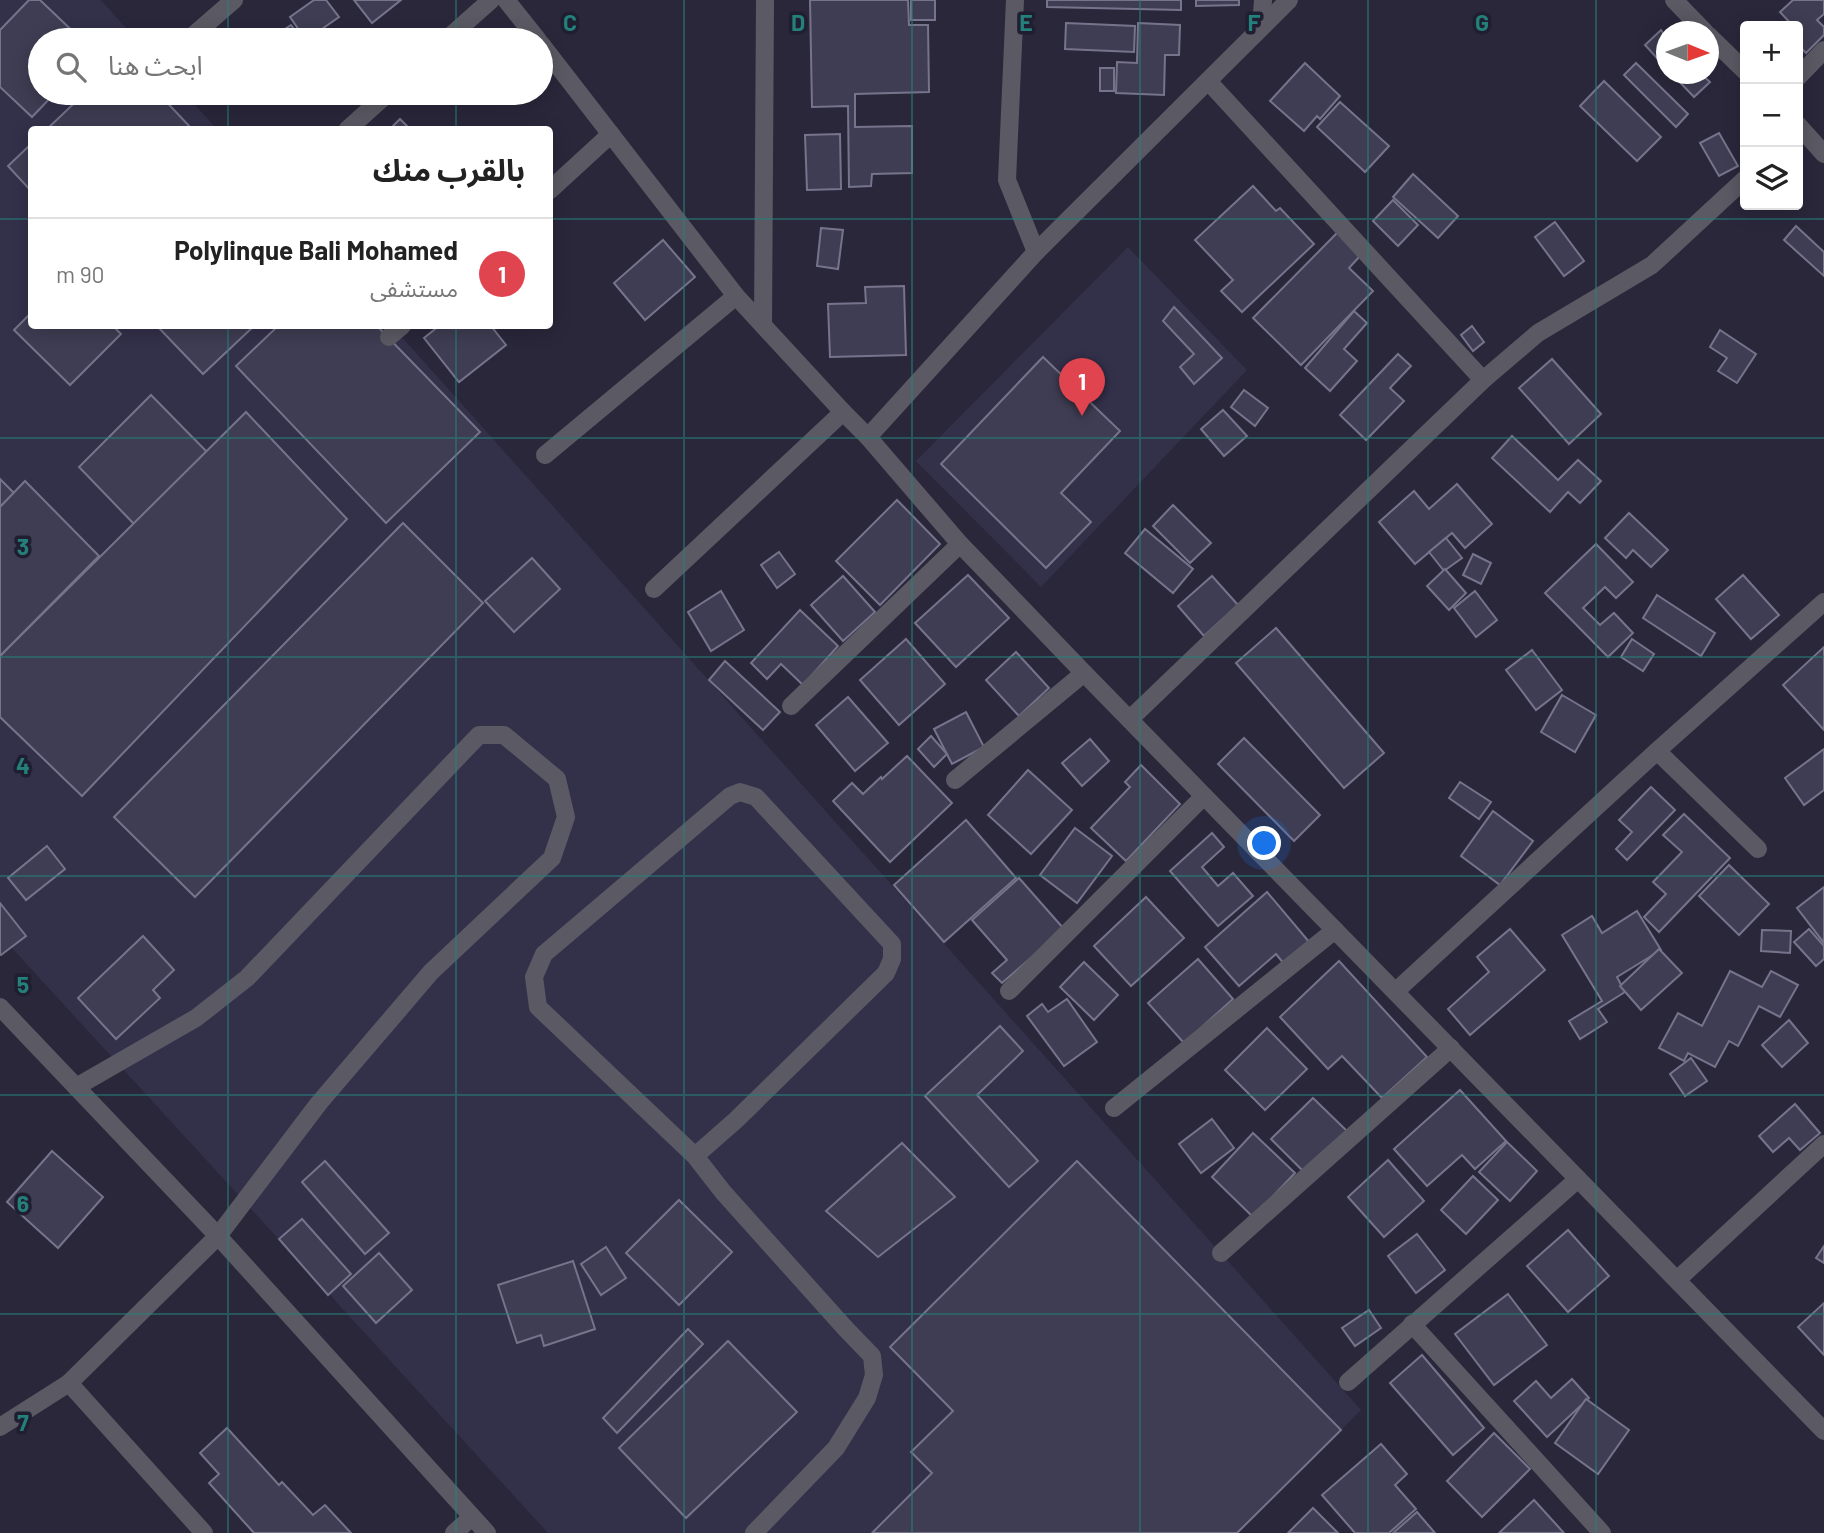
<!DOCTYPE html>
<html lang="ar">
<meta charset="utf-8">
<style>
:root{--surface:#fff;--page:#f6f6f6;--text:#222;--muted:#767676;--line:#e0e0e0;--accent:#47713b}
body{margin:0;font-family:Barlow,"Noto Sans Arabic",sans-serif;background:var(--page);color:var(--text);direction:rtl}
.controls{position:absolute;right:21px;top:21px;display:grid;overflow:hidden;border-radius:7px;box-shadow:0 4px 18px #0003}
.controls button{width:63px;height:63px;display:grid;place-items:center;padding:0;border:0;border-bottom:2px solid var(--line);background:var(--surface);color:var(--text);font:35px sans-serif}
.compass{position:absolute;left:1656px;top:21px;width:63px;height:63px;border-radius:50%;background:var(--surface);box-shadow:0 4px 18px #0003;rotate:91deg}
.you{position:absolute;left:1265px;top:844px;width:24px;height:24px;margin:-18px;border:5px solid #fff;border-radius:50%;background:#1a73e8;box-shadow:0 0 0 10px #1a73e833}
.badge{display:grid;place-items:center;width:46px;height:46px;border-radius:50%;background:var(--accent);color:#fff;font-size:23px;font-weight:700}
.pin{position:absolute;translate:-50% -58px;filter:drop-shadow(0 2px 4px #0008)}
.pin::after{content:'';position:absolute;top:37px;width:24px;height:21px;background:inherit;clip-path:polygon(0 0,100% 0,50% 100%)}
.list{margin:0;padding:0;list-style:none}
h2{display:flex;justify-content:space-between;align-items:center;height:91px;margin:0;padding:0 28px;font-size:30px}
h2 small{font-size:23px;font-weight:400;color:var(--muted)}
.list li{display:grid;grid-template-columns:46px 1fr auto;gap:21px;align-items:center;box-sizing:border-box;height:112px;padding:0 28px;border-top:2px solid var(--line)}
.list b{display:block;font-size:26px;white-space:nowrap}
.list p{margin:0;font-size:23px;white-space:nowrap;color:var(--muted)}
.list em{font-size:23px;font-style:normal;color:var(--muted)}
.icon{flex:none;width:38px;height:38px;fill:none;stroke:currentColor;stroke-width:2;stroke-linecap:round;stroke-linejoin:round}
.map{position:relative;flex:none;width:1824px;height:1533px;overflow:hidden;direction:ltr}
.search{position:absolute;background:var(--surface);box-shadow:0 4px 18px #0003;left:28px;top:28px;width:525px;height:77px;display:flex;align-items:center;gap:18px;box-sizing:border-box;padding:0 24px;border-radius:38px;color:var(--muted);font-size:26px}
.panel{position:absolute;background:var(--surface);box-shadow:0 4px 18px #0003;left:28px;top:126px;width:525px;height:203px;border-radius:7px;direction:rtl}
.map>svg:first-child{display:block}
.built{fill:#33304a}
.building{fill:#3f3d53;stroke:#76748c;stroke-width:2}
.lines{fill:none;stroke-linecap:round;stroke-linejoin:round}
.minor{stroke:#5b5a64;stroke-width:18}
.grid{fill:none;stroke:#24807a;stroke-width:2;stroke-opacity:0.55}
.grid-label{font-size:23px;text-anchor:middle;font-weight:bold;fill:#24807a;stroke:#201e31;stroke-width:7;stroke-linejoin:round;paint-order:stroke}
</style>
<div class="map">
<svg width="1824" height="1533" viewBox="0 0 1824 1533">
<rect width="100%" height="100%" fill="#2a273b"/>
<!-- built -->
<g class="built">
<path d="M0,0H101L137,40H40V93H184L217,129L32,130V326H392L1361,1410L1238,1533H548L0,935Z"/>
<path d="M1128,247L1247,370L1041,587L916,461Z"/>
</g>
<!-- building -->
<g class="building">
<path d="M29,0H40L82,40H40V93H55L32,117L0,87V30Z"/>
<path d="M314,0H326L339,17L306,40L290,17Z"/>
<path d="M354,0H401L372,23Z"/>
<path d="M810,0H908L909,25H928L929,92L855,94V127L912,126V173L872,174L871,186L849,187L848,106L812,107Z"/>
<rect x="911" y="0" width="24" height="20"/>
<path d="M1047,0H1181V10L1047,7Z"/>
<path d="M1196,0H1239V5L1196,6Z"/>
<path d="M1793,0H1824V14L1817,20L1824,27V35L1806,53L1798,45V26H1793L1780,12Z"/>
<path d="M1066,23L1135,26L1134,52L1065,49Z"/>
<path d="M1138,23L1180,25L1179,55H1165L1164,95L1116,93L1117,62L1137,63Z"/>
<path d="M291,25L302,40H268Z"/>
<path d="M1661,30L1666,37V68L1645,45Z"/>
<path d="M1305,63L1340,96L1320,119L1317,116L1304,131L1270,101Z"/>
<path d="M1636,63L1688,114L1676,127L1624,75Z"/>
<rect x="1100" y="68" width="14" height="23"/>
<path d="M1672,74H1701L1710,82L1694,97Z"/>
<path d="M1604,81L1661,137L1637,161L1580,106Z"/>
<path d="M85,93H158L193,130H46Z"/>
<path d="M1340,102L1389,146L1365,172L1317,127Z"/>
<path d="M400,119L411,130H389Z"/>
<path d="M1719,133L1738,166L1719,176L1700,143Z"/>
<path d="M840,134L841,189L807,190L805,135Z"/>
<path d="M32,143V192L8,166Z"/>
<path d="M1413,174L1458,216L1438,238L1393,197Z"/>
<path d="M1253,186L1276,211L1280,208L1314,244L1242,312L1221,291L1233,280L1195,240Z"/>
<path d="M1393,200L1418,225L1398,246L1373,221Z"/>
<path d="M1555,222L1584,261L1564,276L1535,237Z"/>
<path d="M1796,226L1824,252V276L1784,240Z"/>
<path d="M821,228L843,230L838,269L817,266Z"/>
<path d="M1338,232L1361,255L1349,268L1373,291L1301,365L1253,318Z"/>
<path d="M663,240L695,277L645,320L614,283Z"/>
<path d="M904,286L906,355L830,357L828,304L866,303L865,287Z"/>
<path d="M1174,307L1222,358L1194,384L1180,367L1194,354L1163,321Z"/>
<path d="M1354,311L1367,323L1344,349L1357,361L1330,391L1305,368Z"/>
<path d="M32,312V326H113L121,334L70,385L14,330Z"/>
<path d="M157,326H254L203,374Z"/>
<path d="M278,326H377L480,432L386,523L236,366Z"/>
<path d="M439,326H491L506,345L459,382L424,338Z"/>
<path d="M1472,326L1484,342L1473,351L1461,335Z"/>
<path d="M1720,330L1756,354L1737,383L1718,371L1727,358L1710,347Z"/>
<path d="M1398,354L1411,366L1390,388L1404,401L1366,440L1340,415Z"/>
<path d="M1043,357L1120,431L1061,493L1091,522L1046,568L941,464Z"/>
<path d="M1552,359L1601,414L1569,444L1519,388Z"/>
<path d="M1244,390L1268,408L1255,426L1231,407Z"/>
<path d="M151,395L207,452L134,524L79,467Z"/>
<path d="M1223,410L1247,436L1224,456L1201,429Z"/>
<path d="M246,412L347,519L82,796L0,717V656Z"/>
<path d="M1512,436L1558,480L1578,460L1601,481L1580,503L1568,492L1550,512L1492,458Z"/>
<path d="M0,479L14,493L0,507Z"/>
<path d="M25,481L99,556L0,656V507Z"/>
<path d="M1457,484L1492,524L1465,548L1452,533L1415,564L1379,522L1414,491L1429,509Z"/>
<path d="M897,500L940,544L880,605L836,561Z"/>
<path d="M1173,505L1211,543L1190,563L1153,526Z"/>
<path d="M1629,513L1668,550L1651,567L1633,550L1626,558L1605,538Z"/>
<path d="M403,523L483,603L195,897L114,817Z"/>
<path d="M1145,529L1193,569L1173,593L1125,553Z"/>
<path d="M1446,538L1462,558L1444,571L1429,552Z"/>
<path d="M1596,544L1633,582L1616,598L1605,587L1583,608L1600,625L1614,613L1633,633L1608,657L1545,593Z"/>
<path d="M779,552L795,574L777,588L761,565Z"/>
<path d="M1473,554L1491,563L1481,584L1463,575Z"/>
<path d="M532,558L560,589L514,632L485,601Z"/>
<path d="M1445,569L1466,593L1449,610L1427,586Z"/>
<path d="M968,575L1009,618L956,667L915,623Z"/>
<path d="M1743,575L1779,615L1751,639L1716,599Z"/>
<path d="M843,576L875,612L843,641L811,605Z"/>
<path d="M1212,576L1238,605L1204,636L1178,606Z"/>
<path d="M721,591L744,630L711,651L688,612Z"/>
<path d="M1475,591L1497,620L1476,637L1454,608Z"/>
<path d="M1657,595L1715,633L1701,656L1643,618Z"/>
<path d="M800,610L838,646L803,685L781,664L767,679L751,663Z"/>
<path d="M1276,628L1384,753L1344,788L1236,663Z"/>
<path d="M906,639L945,684L899,725L860,680Z"/>
<path d="M1632,639L1654,654L1643,671L1621,657Z"/>
<path d="M1824,647V730L1783,685Z"/>
<path d="M1532,650L1562,690L1536,710L1506,670Z"/>
<path d="M1016,652L1049,688L1019,716L986,680Z"/>
<path d="M725,661L780,712L763,730L709,680Z"/>
<path d="M1562,695L1596,715L1575,752L1541,732Z"/>
<path d="M848,697L888,743L855,771L816,725Z"/>
<path d="M966,712L984,747L952,764L934,729Z"/>
<path d="M931,736L947,754L934,767L918,749Z"/>
<path d="M1244,738L1320,815L1294,841L1218,764Z"/>
<path d="M1090,739L1109,761L1082,786L1062,763Z"/>
<path d="M1824,749V790L1804,805L1785,778Z"/>
<path d="M907,756L952,803L890,862L833,801L852,783L863,794L881,777L882,779Z"/>
<path d="M1141,765L1180,804L1126,861L1091,828L1130,787L1125,782Z"/>
<path d="M1028,770L1072,810L1031,854L988,815Z"/>
<path d="M1460,782L1491,802L1479,819L1449,798Z"/>
<path d="M1651,787L1675,810L1627,860L1616,849L1632,832L1619,820Z"/>
<path d="M1493,811L1533,841L1500,885L1461,856Z"/>
<path d="M1684,814L1730,858L1659,932L1644,917L1666,894L1653,882L1682,852L1663,835Z"/>
<path d="M966,820L1016,878L944,942L894,885Z"/>
<path d="M1075,828L1112,856L1077,903L1040,875Z"/>
<path d="M1212,833L1224,847L1202,867L1218,886L1233,873L1253,896L1218,926L1170,871Z"/>
<path d="M47,846L65,869L26,900L8,878Z"/>
<path d="M1729,865L1769,904L1739,935L1699,896Z"/>
<path d="M1019,878L1064,929L1002,983L992,973L1007,960L972,920Z"/>
<path d="M1824,887V943L1797,908Z"/>
<path d="M1267,892L1310,943L1285,965L1276,954L1239,986L1205,947Z"/>
<path d="M1146,897L1184,938L1131,986L1094,946Z"/>
<path d="M0,903L26,936L1,955L0,954Z"/>
<path d="M1637,911L1661,950L1617,977L1625,992L1598,1009L1607,1022L1580,1039L1569,1021L1602,1001L1562,935L1592,916L1602,933Z"/>
<path d="M1510,929L1545,970L1470,1035L1448,1009L1489,972L1477,957Z"/>
<path d="M1809,929L1824,946V959L1816,966L1794,942Z"/>
<path d="M1762,930L1791,931L1790,953L1761,951Z"/>
<path d="M143,936L174,970L153,990L160,998L116,1039L78,998Z"/>
<path d="M1659,949L1682,973L1641,1010L1620,986Z"/>
<path d="M1198,959L1233,999L1184,1043L1148,1003Z"/>
<path d="M1339,961L1427,1057L1382,1098L1342,1056L1328,1069L1280,1017Z"/>
<path d="M1084,962L1118,995L1094,1020L1060,987Z"/>
<path d="M1730,971L1762,987L1771,971L1798,985L1780,1017L1759,1006L1738,1046L1729,1041L1715,1067L1688,1053L1684,1061L1659,1048L1678,1013L1702,1026Z"/>
<path d="M1067,999L1097,1042L1064,1066L1027,1016L1042,1004L1048,1012Z"/>
<path d="M1789,1020L1808,1043L1782,1067L1762,1045Z"/>
<path d="M1000,1026L1023,1051L977,1095L1038,1161L1009,1187L925,1096Z"/>
<path d="M1267,1028L1307,1069L1265,1110L1225,1070Z"/>
<path d="M1691,1058L1707,1081L1685,1096L1670,1074Z"/>
<path d="M1460,1090L1506,1141L1475,1169L1462,1155L1427,1186L1394,1149Z"/>
<path d="M1313,1098L1349,1133L1307,1175L1271,1139Z"/>
<path d="M1795,1104L1820,1133L1800,1150L1789,1138L1773,1152L1759,1136Z"/>
<path d="M1212,1119L1234,1148L1201,1173L1179,1144Z"/>
<path d="M1253,1133L1295,1173L1253,1217L1212,1177Z"/>
<path d="M1507,1142L1537,1171L1510,1201L1479,1172Z"/>
<path d="M902,1143L955,1197L878,1257L826,1211Z"/>
<path d="M52,1151L103,1197L58,1248L7,1202Z"/>
<path d="M1388,1160L1424,1201L1384,1237L1348,1197Z"/>
<path d="M325,1161L389,1233L365,1254L302,1182Z"/>
<path d="M1077,1161L1341,1430L1237,1533H872L932,1473L911,1452L953,1411L890,1347Z"/>
<path d="M1473,1176L1498,1200L1466,1234L1441,1210Z"/>
<path d="M679,1200L732,1252L679,1305L626,1253Z"/>
<path d="M302,1219L351,1274L328,1295L279,1239Z"/>
<path d="M1568,1230L1609,1276L1568,1312L1527,1266Z"/>
<path d="M1417,1234L1445,1270L1416,1293L1388,1256Z"/>
<path d="M1824,1246V1263L1816,1258Z"/>
<path d="M606,1247L626,1278L601,1295L581,1264Z"/>
<path d="M379,1253L412,1290L376,1323L343,1286Z"/>
<path d="M573,1261L595,1329L544,1346L541,1335L517,1343L498,1285Z"/>
<path d="M1508,1294L1547,1345L1494,1385L1455,1334Z"/>
<path d="M1824,1303V1355L1798,1327Z"/>
<path d="M1369,1310L1381,1328L1355,1346L1342,1328Z"/>
<path d="M688,1329L703,1344L617,1433L603,1418Z"/>
<path d="M728,1341L797,1412L686,1518L619,1448Z"/>
<path d="M1422,1355L1484,1428L1453,1455L1390,1383Z"/>
<path d="M1572,1379L1589,1398L1547,1437L1514,1401L1536,1381L1551,1398Z"/>
<path d="M1586,1399L1629,1430L1598,1474L1555,1443Z"/>
<path d="M227,1428L279,1485L282,1482L313,1515L325,1505L351,1533H254L209,1483L219,1474L200,1453Z"/>
<path d="M1494,1433L1530,1469L1482,1517L1447,1481Z"/>
<path d="M1381,1444L1407,1474L1395,1485L1416,1509L1389,1533H1355L1322,1495Z"/>
<path d="M1534,1500L1564,1533H1499Z"/>
<path d="M1313,1508L1338,1533H1288Z"/>
<path d="M1417,1512L1435,1533H1393Z"/>
</g>
<g class="lines">
<!-- minor -->
<g class="minor">
<path d="M506,0L538,40"/>
<path d="M1015,0L1007,180L1036,252"/>
<path d="M1674,0L1705,32"/>
<path d="M1261,28L1263,0"/>
<path d="M1708,35L1745,71"/>
<path d="M188,40L234,0"/>
<path d="M446,40L491,0"/>
<path d="M541,44L736,296L843,412L868,437L960,544L1084,673L1824,1431"/>
<path d="M1798,77L1824,50"/>
<path d="M1208,81L1483,380"/>
<path d="M1798,125L1824,154"/>
<path d="M347,130L388,93"/>
<path d="M550,190L611,134"/>
<path d="M763,325L765,0"/>
<path d="M389,337L402,326"/>
<path d="M868,437L1036,252L1289,0"/>
<path d="M545,455L736,296"/>
<path d="M654,589L843,412"/>
<path d="M791,706L960,544"/>
<path d="M1130,719L1483,380L1538,333L1652,265L1745,179"/>
<path d="M1657,751L1758,849"/>
<path d="M955,780L1084,673"/>
<path d="M1009,991L1204,796"/>
<path d="M1396,991L1657,751L1824,602"/>
<path d="M0,1007L218,1236L487,1533"/>
<path d="M1114,1108L1335,930"/>
<path d="M695,1156L736,1120L886,973L892,959V944L756,797L740,792L730,796L544,954L534,977L538,1007L695,1156L723,1192L845,1328L872,1356L874,1375L867,1398L836,1448L754,1533"/>
<path d="M1221,1253L1451,1048"/>
<path d="M1677,1280L1824,1144"/>
<path d="M1412,1324L1602,1533"/>
<path d="M1348,1382L1578,1179"/>
<path d="M69,1383L204,1533"/>
<path d="M0,1427L69,1383L218,1236L319,1103L431,972L552,858L566,817L557,779L504,735H479L247,978L196,1018L76,1087"/>
<path d="M454,1533L472,1517"/>
</g>
</g>
<!-- grid -->
<path class="grid" d="M228,0V40M456,0V40M684,0V1533M912,0V1533M1140,0V1533M1368,0V1533M1596,0V1533M228,93V130M456,93V130M0,219H32M550,219H1824M228,326V1533M456,326V1533M0,438H1824M0,657H1824M0,876H1824M0,1095H1824M0,1314H1824"/>
<g class="grid-label">
<text x="570" y="31">C</text>
<text x="798" y="31">D</text>
<text x="1026" y="31">E</text>
<text x="1254" y="31">F</text>
<text x="1482" y="31">G</text>
<text x="23" y="555">3</text>
<text x="23" y="774">4</text>
<text x="23" y="993">5</text>
<text x="23" y="1212">6</text>
<text x="23" y="1431">7</text>
</g>
</svg>
<div class="controls">
<button>+</button>
<button>−</button>
<button><svg class="icon" aria-label="layers" viewBox="0 0 24 24"><path d="M12 4l9 5-9 5-9-5zM3 14l9 5 9-5"/></svg></button>
</div>
<svg class="compass" viewBox="-18 -18 36 36"><path d="M0-13l5 13h-10z" fill="#e53935"/><path d="M0 13l5-13h-10z" fill="#767676"/></svg>
<div class="you"></div>
<div class="pin badge" style="left:1082px;top:416px;background:#e0444e">1</div>
<div class="search"><svg class="icon" aria-label="search" viewBox="0 0 24 24"><circle cx="10" cy="10" r="6"/><path d="M15 15l6 6"/></svg>ابحث هنا</div>
<section class="panel">
<h2>بالقرب منك<small></small></h2>
<ul class="list">
<li><span class="badge" style="background:#e0444e">1</span><div><b>Polylinque Bali Mohamed</b><p>مستشفى</p></div><em>90 m</em></li>
</ul>
</section>
</div>
